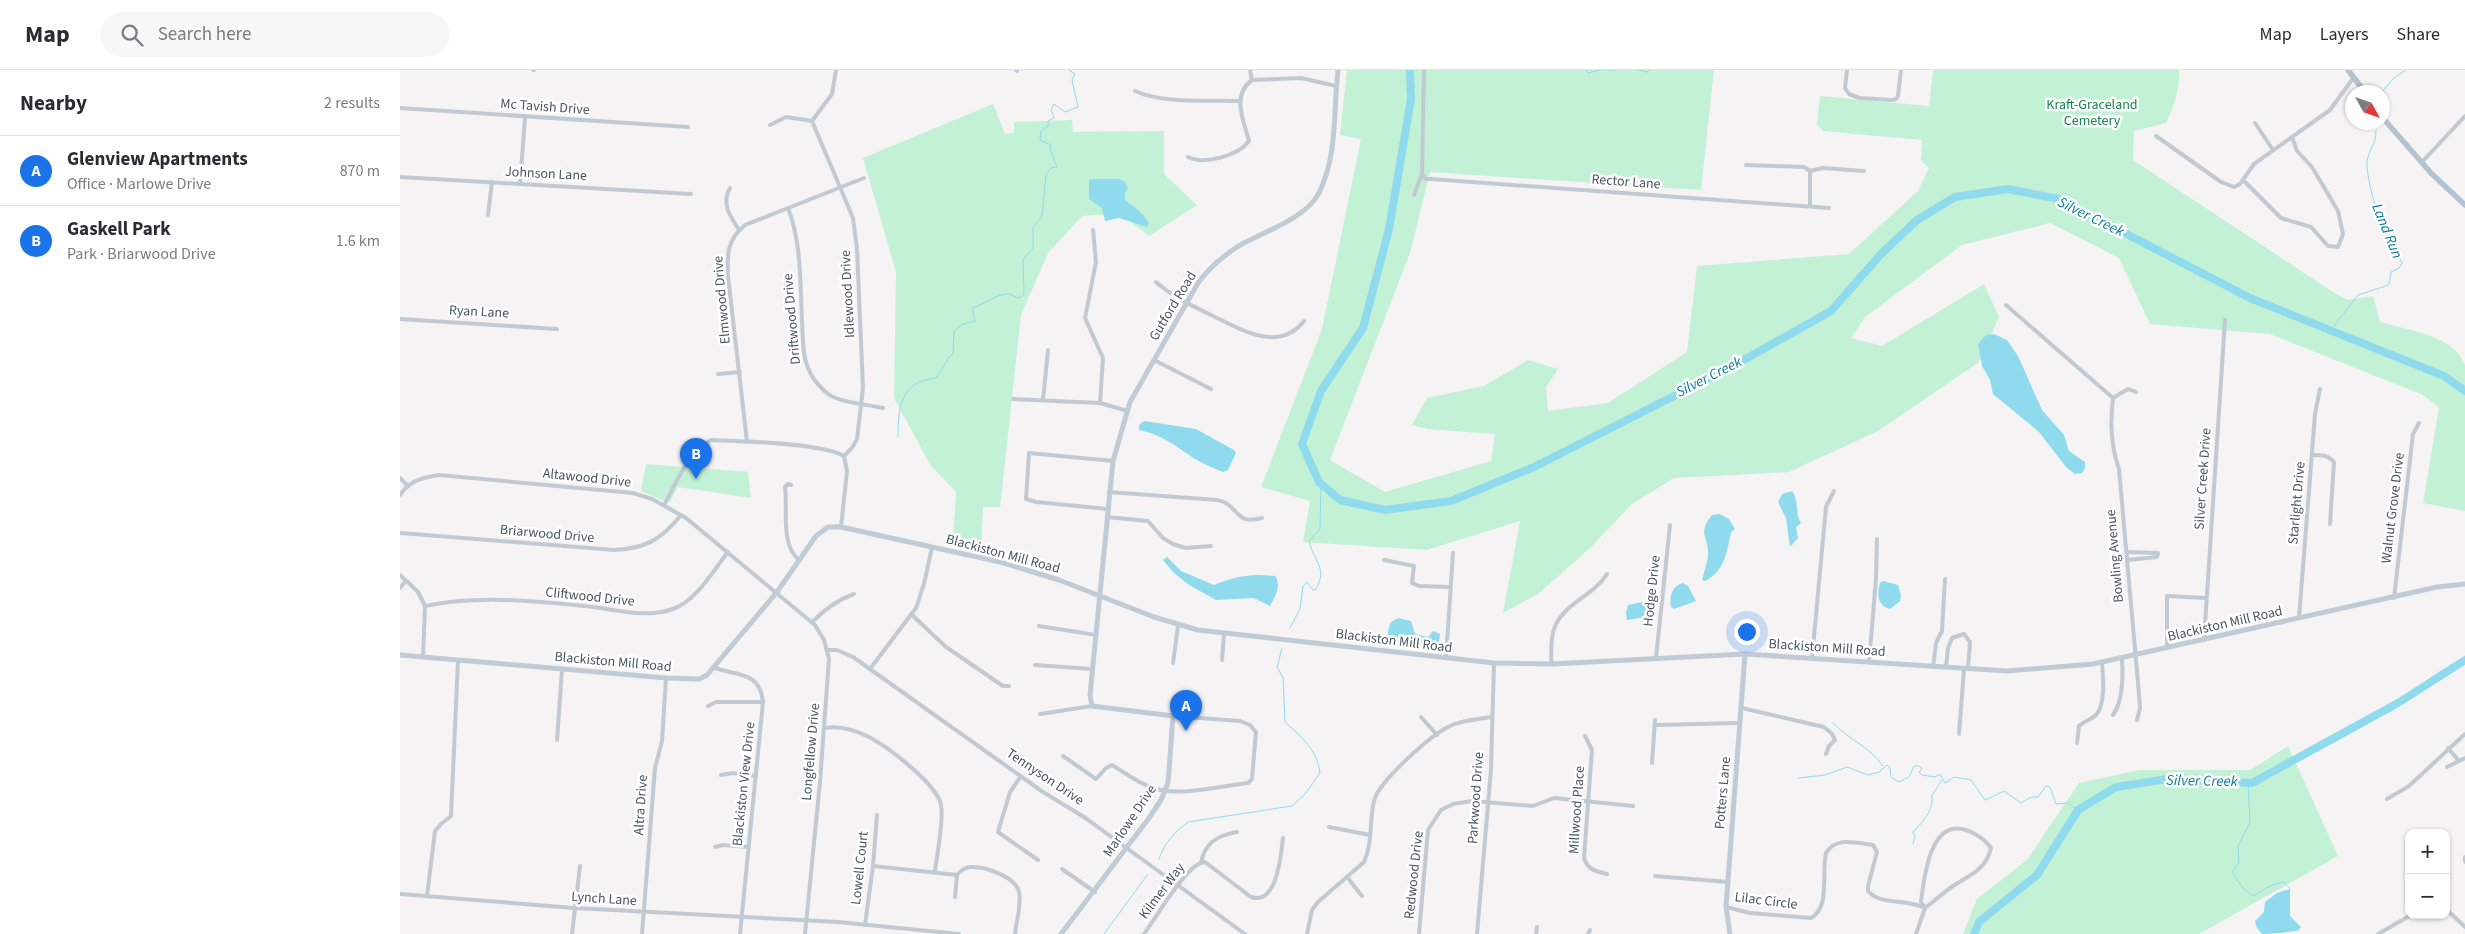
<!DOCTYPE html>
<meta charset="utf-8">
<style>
:root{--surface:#fff;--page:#f7f7f7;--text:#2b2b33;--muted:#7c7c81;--line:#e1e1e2;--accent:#1a73e8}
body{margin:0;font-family:"Source Sans 3",sans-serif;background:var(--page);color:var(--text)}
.controls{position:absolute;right:15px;bottom:15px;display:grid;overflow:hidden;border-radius:10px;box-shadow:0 1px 4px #0004}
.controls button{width:45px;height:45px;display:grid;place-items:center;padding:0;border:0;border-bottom:1px solid var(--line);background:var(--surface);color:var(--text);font:25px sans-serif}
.compass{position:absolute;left:1945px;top:15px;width:45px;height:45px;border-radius:50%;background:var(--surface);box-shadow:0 1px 4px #0004;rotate:130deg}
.you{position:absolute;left:1346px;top:561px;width:18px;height:18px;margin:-12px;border:4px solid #fff;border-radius:50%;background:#1a73e8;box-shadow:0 0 0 8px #1a73e833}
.badge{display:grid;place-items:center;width:32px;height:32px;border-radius:50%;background:var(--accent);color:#fff;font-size:16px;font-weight:700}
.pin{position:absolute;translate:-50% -41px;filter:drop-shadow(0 1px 2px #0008)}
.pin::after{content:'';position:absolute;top:26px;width:18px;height:15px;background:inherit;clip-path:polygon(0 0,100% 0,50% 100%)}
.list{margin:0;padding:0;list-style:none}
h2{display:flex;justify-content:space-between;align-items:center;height:65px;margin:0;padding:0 20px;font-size:21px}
h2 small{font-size:16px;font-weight:400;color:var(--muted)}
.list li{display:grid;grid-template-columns:32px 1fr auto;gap:15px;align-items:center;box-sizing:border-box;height:70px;padding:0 20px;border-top:1px solid var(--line)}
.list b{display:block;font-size:19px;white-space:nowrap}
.list p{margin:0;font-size:16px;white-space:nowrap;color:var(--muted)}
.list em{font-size:16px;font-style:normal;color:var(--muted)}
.icon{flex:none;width:28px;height:28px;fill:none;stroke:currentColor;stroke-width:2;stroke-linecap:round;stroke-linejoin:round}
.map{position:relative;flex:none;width:2065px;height:864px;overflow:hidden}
header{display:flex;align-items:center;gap:30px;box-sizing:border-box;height:70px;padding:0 25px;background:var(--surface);border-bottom:1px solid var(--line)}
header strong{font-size:24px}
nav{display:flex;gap:28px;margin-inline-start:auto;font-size:18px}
.search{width:350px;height:45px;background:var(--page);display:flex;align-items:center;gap:12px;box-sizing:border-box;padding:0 18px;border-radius:28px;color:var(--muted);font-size:19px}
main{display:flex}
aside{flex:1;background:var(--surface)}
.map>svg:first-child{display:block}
.green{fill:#c3f1d5}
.water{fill:#90daee}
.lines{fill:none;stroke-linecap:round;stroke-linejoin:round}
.stream{stroke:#90daee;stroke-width:1}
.river{stroke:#90daee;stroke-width:8}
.street{stroke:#c1cad2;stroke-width:4}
.secondary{stroke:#c1cbd6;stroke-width:5}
.primary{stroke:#b3c2d1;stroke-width:5.5}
.labels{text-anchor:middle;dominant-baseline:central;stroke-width:5;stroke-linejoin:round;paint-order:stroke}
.park-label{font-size:14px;fill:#17864f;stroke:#fff}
.street-label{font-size:14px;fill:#4a5661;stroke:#fff}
.water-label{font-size:15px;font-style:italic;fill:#0c7c9b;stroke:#fff}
</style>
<header>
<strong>Map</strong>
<div class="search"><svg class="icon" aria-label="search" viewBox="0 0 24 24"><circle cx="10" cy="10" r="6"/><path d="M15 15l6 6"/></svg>Search here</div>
<nav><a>Map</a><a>Layers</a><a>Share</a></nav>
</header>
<main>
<aside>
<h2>Nearby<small>2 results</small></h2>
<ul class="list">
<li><span class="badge">A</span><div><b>Glenview Apartments</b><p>Office · Marlowe Drive</p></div><em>870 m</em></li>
<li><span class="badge">B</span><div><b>Gaskell Park</b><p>Park · Briarwood Drive</p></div><em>1.6 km</em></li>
</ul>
</aside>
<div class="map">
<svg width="2065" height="864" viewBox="0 0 2065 864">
<rect width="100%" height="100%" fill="#f5f3f3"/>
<!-- green -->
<g class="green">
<path d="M947,0H1314L1301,120L1030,102L1010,183L930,390L985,422L1091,391L1095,364L1027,359L1012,355L1027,328L1084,316L1128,290L1158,299L1146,317L1148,341L1208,333L1287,282L1297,196L1449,184L1518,121L1529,98L1521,91L1522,70L1423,61L1417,54L1420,26L1529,36L1533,0H1779C1780,18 1774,37 1766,53L1734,61L1733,90L1936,224L1948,230L1973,226L1980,252C2007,260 2054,265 2065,295V441L2023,433L2039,337L2023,325L1870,264L1750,254L1719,188L1650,153L1562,175L1465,247L1451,268L1482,276L1584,214L1599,247L1579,292L1478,361L1389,402L1274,408L1232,434L1190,478L1138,524L1103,543L1120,451L1027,480L903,472L910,431L861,417L922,259L961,69L940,65Z"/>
<path d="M593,34L605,64L614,63V52L672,50L673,62L764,61V104L797,135L749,166C723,144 715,143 682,146L648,183L621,245L600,437H583L581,482L553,472L556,422L531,396L494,328L496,202L463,88Z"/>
<path d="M246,394L348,402L351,428L278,417L269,433L241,421Z"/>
<path d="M1888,676L1938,786L1799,864H1563L1577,829L1627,790L1679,713L1740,700H1850Z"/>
</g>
<!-- water -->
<g class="water">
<path d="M695,109H720L725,112L728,119L725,122V130C735,138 742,141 749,153L747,157L719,148L705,151L702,138L689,129V110Z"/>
<path d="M1594,264L1607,270L1618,286L1642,340L1664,365L1669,381L1685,392V398L1682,403L1675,404L1666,397L1639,362L1593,324L1590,310L1582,296L1578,274L1586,265Z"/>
<path d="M744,351L796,359L834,380L836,383L828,400L823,402C814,398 803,394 795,389C777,377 761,364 739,360V355Z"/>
<path d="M1392,421C1400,431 1394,443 1401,453L1396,457L1398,468L1390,477L1386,448L1378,432L1382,424Z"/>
<path d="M1320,444L1329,449L1335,459L1331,462C1327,481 1325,501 1305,511L1302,510C1304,502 1307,494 1308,486C1310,467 1296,465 1312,445Z"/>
<path d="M767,487L781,501L814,515C835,506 852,503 875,506C882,515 875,527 870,536L854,528L816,530L789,515L773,502L763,490Z"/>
<path d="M1483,511L1498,515L1501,525L1500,531L1490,539C1477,535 1477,525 1480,513Z"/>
<path d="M1283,513L1288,516L1296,531L1274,539L1271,537C1269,526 1272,516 1283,513Z"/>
<path d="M1253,530L1256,533L1252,546L1227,550L1226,543L1228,535Z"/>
<path d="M998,548L1011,551L1015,564L1028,567L1033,561L1040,564L1038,577C1028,576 996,576 990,568C986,563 989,557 991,552Z"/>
<path d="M1890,819V846L1901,857L1898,861C1886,862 1875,864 1862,864L1857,858L1855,851L1864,842L1865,832L1877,823Z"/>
</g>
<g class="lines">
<!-- stream -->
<g class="stream">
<path d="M1186,0L1188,3L1201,0"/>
<path d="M1208,0H1215"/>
<path d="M1238,0L1247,2L1249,0"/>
<path d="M1982,22L1994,8L2006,0"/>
<path d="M1931,260L1958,225L1986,216L1989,214L1991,202L1999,198L2002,193C1999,184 1992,178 1988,169C1978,147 1970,122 1967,98C1965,83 1977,75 1976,61"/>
<path d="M498,367C498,337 501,311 536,308C543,300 545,291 553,283L554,261L563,254L575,251L572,238C584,235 596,224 608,224C612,224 614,227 619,228L624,225L623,190L633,178V158L642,146L646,105L651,98L657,97L650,80L651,75L640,70L641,61L648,56V51L654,48L651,40L654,34L665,42L678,37L672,10L675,4L669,0"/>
<path d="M890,558L900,539L903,516L907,512L913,520L916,519C928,498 914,492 909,471L920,459L921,414"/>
<path d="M1433,653C1448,669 1470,677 1483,696"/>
<path d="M1399,708L1425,705L1447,697L1468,705L1479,702L1487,695L1490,698L1491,707L1499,712L1509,707L1514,696H1519L1522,699L1519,702L1522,705L1535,707L1540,704L1545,713L1554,707L1571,710L1585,730L1604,721L1621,733L1631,727H1638L1646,716L1650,717L1656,734L1667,733L1678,740"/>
<path d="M1848,713L1850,752L1838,776L1839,792L1832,802L1842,817L1853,826L1872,815L1884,812L1890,819"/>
<path d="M1513,774L1515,766L1513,762C1523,752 1534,740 1532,725L1542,710"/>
<path d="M759,789C764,773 775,762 788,752L892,736L906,723L920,703C917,679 902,668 885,652L883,608L877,597L882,578"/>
<path d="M704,864L748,804"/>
</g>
<!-- river -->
<g class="river">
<path d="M1010,0L1011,29L989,159L963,258L921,321L902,374L919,412L940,430L985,440L1051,431L1134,397L1335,295L1431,241L1481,184L1517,150L1555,127L1608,119L1659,129L1850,228L2044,306L2065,321"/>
<path d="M1574,864L1579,852L1637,805L1678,740L1716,717L1768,709L1852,713L1998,633L2065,590"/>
</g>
<!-- street -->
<g class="street">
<path d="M133,0H134"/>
<path d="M436,0L432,24L412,51L453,148L457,179L463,318L457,369L452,378L444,386L447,401L441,457"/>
<path d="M616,0L617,1"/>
<path d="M850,0L852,10"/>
<path d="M1447,0L1445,18L1449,24L1460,28L1492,30L1496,29L1498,26L1501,0"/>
<path d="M735,21C763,34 810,30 841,31"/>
<path d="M0,38L288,57"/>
<path d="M1855,53L1873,80"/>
<path d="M370,55L386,47L412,51"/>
<path d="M1756,66L1821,112L1834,117L1840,114L1854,94L1930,40L1954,7"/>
<path d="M788,87C804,95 838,86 849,71C844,52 831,25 852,10L901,8L936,16"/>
<path d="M2021,93L2065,46"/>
<path d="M1346,95L1404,97L1410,101"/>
<path d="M1022,104L1026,109H1031L1429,138"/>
<path d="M0,107L291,124"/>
<path d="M1843,110L1881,148L1911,157L1928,176L1938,177L1943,164L1938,141L1912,97L1897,81L1892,67"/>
<path d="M120,114L125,48"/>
<path d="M330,118C321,134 330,146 339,160"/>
<path d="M1014,125L1022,104L1024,0"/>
<path d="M1410,136V101L1423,98L1464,101"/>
<path d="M388,138C402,174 400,214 402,251C403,267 402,286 409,300C413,310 423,321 431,326C447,334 466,334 483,338"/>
<path d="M88,145L92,112"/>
<path d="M693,160L696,192L685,248L703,288L700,333"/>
<path d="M756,212C773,227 793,236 813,246C842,260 879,283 904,251"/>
<path d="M1606,235L1713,328"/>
<path d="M0,249L157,259"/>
<path d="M754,290L811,319"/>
<path d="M318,304L340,302"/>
<path d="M1736,322L1728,319L1713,328C1710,352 1711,377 1719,399L1739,624L1740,638L1737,650"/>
<path d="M613,329L700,333L728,341"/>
<path d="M643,330L648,280"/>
<path d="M347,372L328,206C327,184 327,170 345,155L464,108"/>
<path d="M1913,385C1922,385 1928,385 1934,392L1930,454"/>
<path d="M0,408L7,415"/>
<path d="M391,415L388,414L385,417C388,440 380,474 399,490"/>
<path d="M709,422L817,430C840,434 833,456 862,448"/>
<path d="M0,425C10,410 22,408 39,405L233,423L252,429L286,448L415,555L424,570L429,589L420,712L405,864"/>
<path d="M264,435C277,412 287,383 311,370C341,371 421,373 444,386"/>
<path d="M708,439L636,432L626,429L629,383L713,391"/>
<path d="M707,447L748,451L763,468L773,474L786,478L811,476"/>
<path d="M0,463L214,480C245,479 262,469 281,445"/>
<path d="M1726,482L1758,483L1757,487L1727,490"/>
<path d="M984,490L1014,496L1012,513L1019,516L1049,517"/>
<path d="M0,505L18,522L25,536L23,587"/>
<path d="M0,518L5,512"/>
<path d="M1994,528L2013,364L2019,353"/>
<path d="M25,536C78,525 132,531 185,536C214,539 245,549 273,539C296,531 313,501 328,482"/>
<path d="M511,544L546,577L603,616H609"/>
<path d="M1899,548L1915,344L1920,319"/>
<path d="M412,552C425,539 437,530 454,524"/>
<path d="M639,556L696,565"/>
<path d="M1804,570L1825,250"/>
<path d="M1767,578V526L1806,528"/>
<path d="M427,580H437L453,587L643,722L684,747L845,864"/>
<path d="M1046,588L1053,483"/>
<path d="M1256,588L1270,455"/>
<path d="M1412,588L1426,437L1434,421"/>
<path d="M822,590L824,564"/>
<path d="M1469,592L1476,509L1477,469"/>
<path d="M773,593L778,556"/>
<path d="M1151,594C1152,583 1150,569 1154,559C1163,533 1194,526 1207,504"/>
<path d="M635,595L692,599"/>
<path d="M1533,597L1536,573L1542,561L1545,509"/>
<path d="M1546,597L1548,578L1552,568L1564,564L1570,572L1568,599"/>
<path d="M315,598C337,606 360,601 363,632L340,864"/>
<path d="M470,599L516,538L524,514L532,477"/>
<path d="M308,636L316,632H363"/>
<path d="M1342,638L1424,657L1432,664L1435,670L1429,676L1426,684"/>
<path d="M640,644L692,636"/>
<path d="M1713,645C1723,631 1723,605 1722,589"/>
<path d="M1021,647L1037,665"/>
<path d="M1256,655L1340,653"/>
<path d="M425,658C440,655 455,660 469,667C488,677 537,714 541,735C544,750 537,785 535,801"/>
<path d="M1559,664L1564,599"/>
<path d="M1185,666L1192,680L1184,788C1188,800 1195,801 1207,804"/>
<path d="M157,670L162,599"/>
<path d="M1677,673L1679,656C1684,651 1691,650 1696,645C1706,635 1703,606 1702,592"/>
<path d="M2048,678L2059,691"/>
<path d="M663,686L696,709L706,698L712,695C725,703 738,713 753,718C778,727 821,716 848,713L852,709L856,662L850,655L840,651L773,646"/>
<path d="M1252,693L1255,650"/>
<path d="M2047,697L2065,688"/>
<path d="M321,705L333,703L356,706"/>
<path d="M621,706L610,722L598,762L638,790"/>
<path d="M1987,729L2009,716L2065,664"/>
<path d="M929,757L970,765"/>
<path d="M315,777L323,775L348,777"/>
<path d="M2065,787V792"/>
<path d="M801,793L805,792L851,827C877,836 881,785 883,768"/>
<path d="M473,796L557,805"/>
<path d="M662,799L695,822"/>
<path d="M1255,806L1328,812"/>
<path d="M947,807L962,826"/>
<path d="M0,824L174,838L438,852L559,864"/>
<path d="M27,826L35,761L41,754L51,746L58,590"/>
<path d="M555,827L557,805C560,801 564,798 570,797C584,796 615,806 619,822C622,833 616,852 615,864"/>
<path d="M1326,837L1350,843L1411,848C1431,837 1421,802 1426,783C1436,766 1457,773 1473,775L1477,782L1468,816V821C1481,836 1504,828 1525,838C1534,831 1543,823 1553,816C1570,805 1586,800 1591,778C1586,770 1575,763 1566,760C1530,748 1524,808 1521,832L1525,838L1516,864"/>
<path d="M2046,839L2065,857"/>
<path d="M465,855L473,796L477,745"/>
<path d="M172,864L180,796"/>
<path d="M242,864L255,698L262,671L266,608"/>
<path d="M744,864C755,849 785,798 801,793C804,773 818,765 837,762"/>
<path d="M907,864L912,840L918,832L964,792C973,773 969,751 974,731C978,712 1032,664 1050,656C1063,650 1077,649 1091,647"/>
<path d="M1019,864L1028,760L1041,740L1053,734L1072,731L1133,736L1154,728L1233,736"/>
<path d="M1077,864L1091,699L1094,593"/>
<path d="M1136,864L1137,857"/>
<path d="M1188,864L1190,860"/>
<path d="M1978,864L2011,845"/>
</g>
<!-- secondary -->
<g class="secondary">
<path d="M0,585L266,608L299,609L307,605L377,522L416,466L428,457H441L600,492L659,510L754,547L798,560L1094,593L1151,594L1345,584L1607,601L1693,594L2037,517L2065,514"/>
<path d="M661,864L749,748L761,730L768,713L773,646L692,636L690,625L713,391L730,332L798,213C809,198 822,187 837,177C860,163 906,149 919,123C938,84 933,42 938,0"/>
<path d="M1330,864L1326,837L1345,584"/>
</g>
<!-- primary -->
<g class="primary">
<path d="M1948,0L1965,22"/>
<path d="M1982,47L2031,103L2065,135"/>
</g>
</g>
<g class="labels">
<!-- park labels -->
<g class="park-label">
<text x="1692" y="35">Kraft-Graceland<tspan x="1692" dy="16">Cemetery</tspan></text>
</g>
<!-- street labels -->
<g class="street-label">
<text transform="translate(145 37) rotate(4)">Mc Tavish Drive</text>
<text transform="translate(146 104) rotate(3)">Johnson Lane</text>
<text transform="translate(1226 112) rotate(4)">Rector Lane</text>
<text transform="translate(448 224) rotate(-93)">Idlewood Drive</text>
<text transform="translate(322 230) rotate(-95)">Elmwood Drive</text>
<text transform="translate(773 236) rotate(-59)">Gutford Road</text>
<text transform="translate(79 242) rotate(3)">Ryan Lane</text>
<text transform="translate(392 249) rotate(-95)">Driftwood Drive</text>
<text transform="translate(187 408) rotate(6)">Altawood Drive</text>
<text transform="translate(1803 409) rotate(-86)">Silver Creek Drive</text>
<text transform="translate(1897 433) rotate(-85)">Starlight Drive</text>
<text transform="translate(1993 438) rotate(-83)">Walnut Grove Drive</text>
<text transform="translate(147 464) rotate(5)">Briarwood Drive</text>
<text transform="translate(603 484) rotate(15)">Blackiston Mill Road</text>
<text transform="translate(1715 486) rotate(-95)">Bowling Avenue</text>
<text transform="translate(1252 521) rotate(-84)">Hodge Drive</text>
<text transform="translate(190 527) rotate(6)">Cliftwood Drive</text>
<text transform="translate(1825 554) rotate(-13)">Blackiston Mill Road</text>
<text transform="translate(994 571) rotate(7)">Blackiston Mill Road</text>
<text transform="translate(1427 578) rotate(4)">Blackiston Mill Road</text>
<text transform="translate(213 592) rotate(5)">Blackiston Mill Road</text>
<text transform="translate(411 682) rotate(-85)">Longfellow Drive</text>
<text transform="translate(645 707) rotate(34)">Tennyson Drive</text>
<text transform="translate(344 714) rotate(-84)">Blackiston View Drive</text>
<text transform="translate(1323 723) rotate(-85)">Potters Lane</text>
<text transform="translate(1076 728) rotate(-86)">Parkwood Drive</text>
<text transform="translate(241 735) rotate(-86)">Altra Drive</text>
<text transform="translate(1177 740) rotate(-86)">Millwood Place</text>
<text transform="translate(730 751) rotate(-56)">Marlowe Drive</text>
<text transform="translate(460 798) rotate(-84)">Lowell Court</text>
<text transform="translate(1014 805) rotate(-84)">Redwood Drive</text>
<text transform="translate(762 821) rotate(-53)">Kilmer Way</text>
<text transform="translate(204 829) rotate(4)">Lynch Lane</text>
<text transform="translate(1366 831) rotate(7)">Lilac Circle</text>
</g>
<!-- water labels -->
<g class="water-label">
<text transform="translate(1691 147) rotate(26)">Silver Creek</text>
<text transform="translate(1987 161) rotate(68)">Land Run</text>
<text transform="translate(1309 307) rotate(-27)">Silver Creek</text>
<text transform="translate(1802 711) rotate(1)">Silver Creek</text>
</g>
</g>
</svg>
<div class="controls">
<button>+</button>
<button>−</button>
</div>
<svg class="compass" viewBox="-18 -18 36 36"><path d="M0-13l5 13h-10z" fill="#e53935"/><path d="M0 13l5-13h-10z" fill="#7c7c81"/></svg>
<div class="you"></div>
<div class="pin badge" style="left:786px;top:661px">A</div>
<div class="pin badge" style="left:296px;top:409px">B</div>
</div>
</main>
